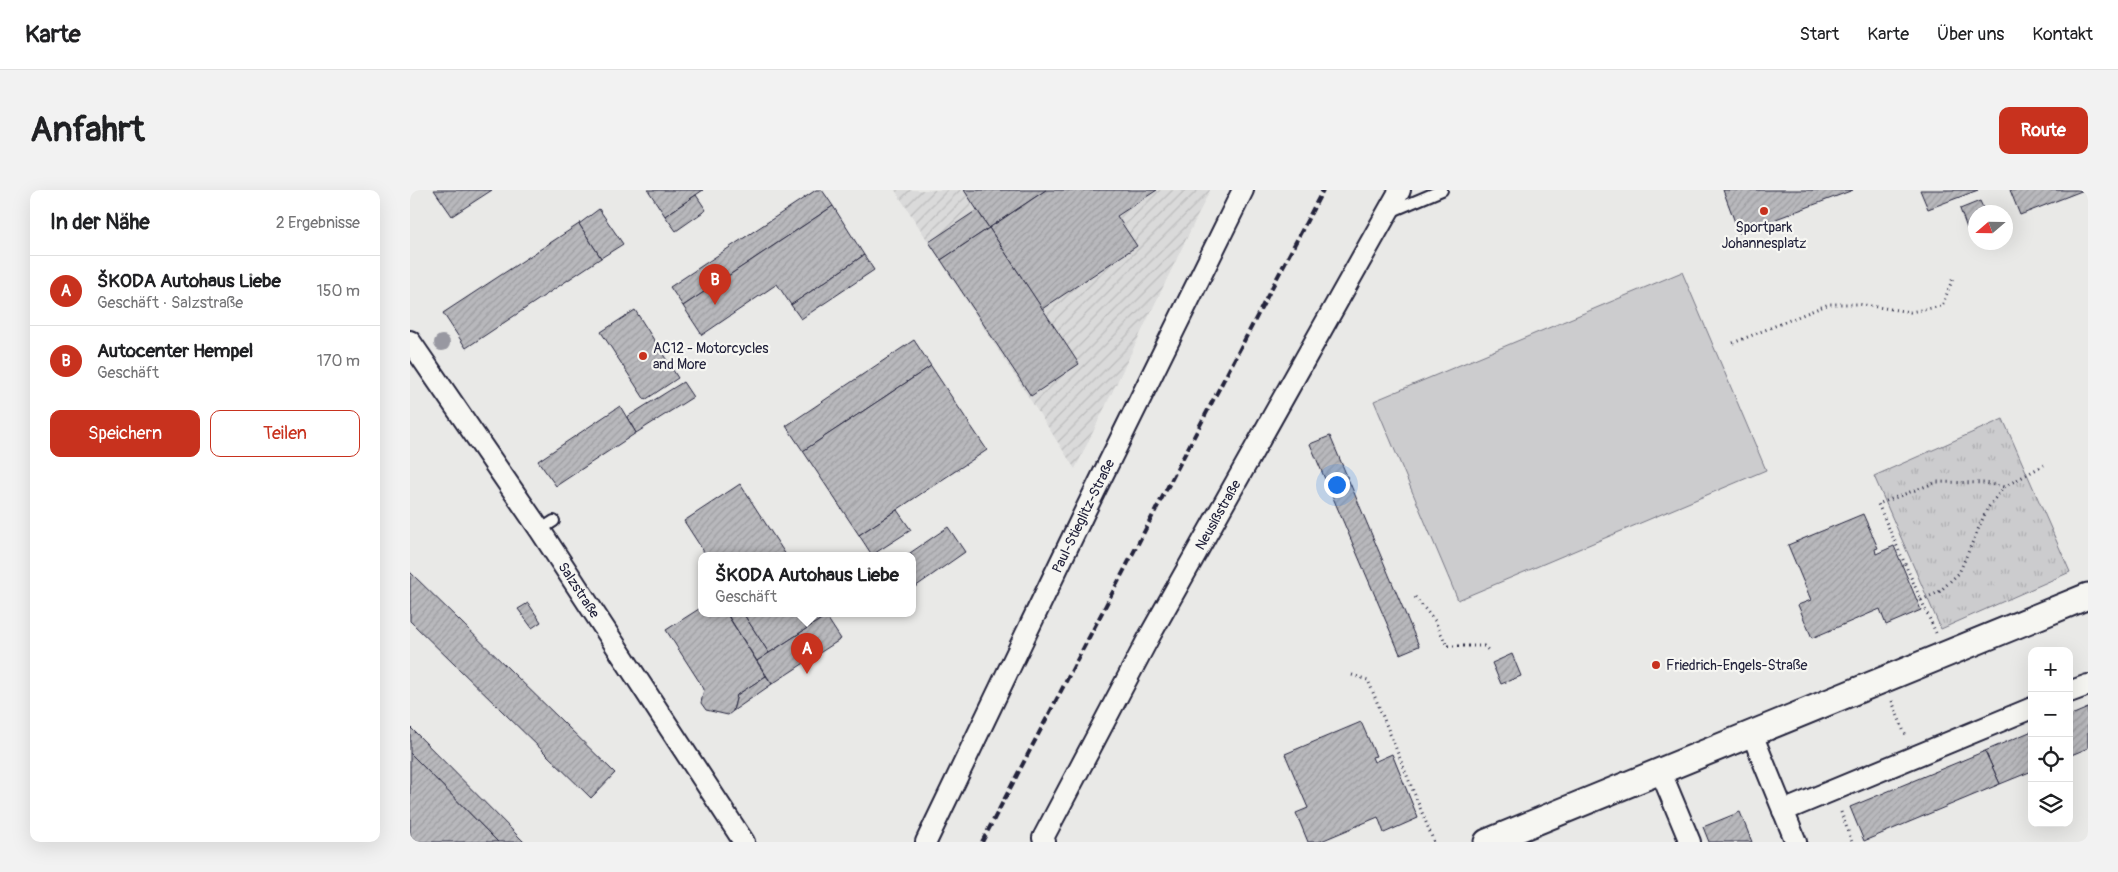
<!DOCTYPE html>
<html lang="de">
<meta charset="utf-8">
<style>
:root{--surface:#fff;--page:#f2f2f2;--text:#202124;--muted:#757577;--line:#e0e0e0;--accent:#c8321e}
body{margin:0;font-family:Pangolin,sans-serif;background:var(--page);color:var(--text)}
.controls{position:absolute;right:15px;bottom:15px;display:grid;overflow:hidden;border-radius:10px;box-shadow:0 5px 20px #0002}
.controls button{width:45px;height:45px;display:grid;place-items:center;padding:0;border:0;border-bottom:1px solid var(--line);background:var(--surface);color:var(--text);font:25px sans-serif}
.compass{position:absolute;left:1558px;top:15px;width:45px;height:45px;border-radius:50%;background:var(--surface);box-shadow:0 5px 20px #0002;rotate:250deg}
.you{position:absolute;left:926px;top:294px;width:18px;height:18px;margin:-12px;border:4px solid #fff;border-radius:50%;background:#1a73e8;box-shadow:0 0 0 8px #1a73e833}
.badge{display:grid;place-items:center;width:32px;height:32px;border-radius:50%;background:var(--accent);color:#fff;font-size:16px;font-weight:700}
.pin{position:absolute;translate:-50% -41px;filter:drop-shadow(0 1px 2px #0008)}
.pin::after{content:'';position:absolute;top:26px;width:18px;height:15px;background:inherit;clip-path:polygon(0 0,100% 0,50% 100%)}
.popup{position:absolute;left:288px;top:362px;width:218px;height:65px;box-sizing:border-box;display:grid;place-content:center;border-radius:10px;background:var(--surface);filter:drop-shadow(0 1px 4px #0005);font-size:16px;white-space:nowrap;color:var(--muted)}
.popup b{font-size:19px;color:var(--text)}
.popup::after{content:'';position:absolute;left:50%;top:100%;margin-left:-10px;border:10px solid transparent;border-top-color:var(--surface)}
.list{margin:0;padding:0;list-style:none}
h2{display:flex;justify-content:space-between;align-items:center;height:65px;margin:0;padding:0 20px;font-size:21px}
h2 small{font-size:16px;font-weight:400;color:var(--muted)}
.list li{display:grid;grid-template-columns:32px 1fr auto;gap:15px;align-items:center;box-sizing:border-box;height:70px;padding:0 20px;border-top:1px solid var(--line)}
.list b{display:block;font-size:19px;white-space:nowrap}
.list p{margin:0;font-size:16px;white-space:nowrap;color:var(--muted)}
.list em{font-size:16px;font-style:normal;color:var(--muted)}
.actions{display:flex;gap:10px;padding:15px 20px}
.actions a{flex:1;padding:11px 0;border:1px solid var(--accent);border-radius:10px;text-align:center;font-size:18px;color:var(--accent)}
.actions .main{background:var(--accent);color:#fff}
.icon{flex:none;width:28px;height:28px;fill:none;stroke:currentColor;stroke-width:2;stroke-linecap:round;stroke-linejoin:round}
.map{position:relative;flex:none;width:1678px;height:652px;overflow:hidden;border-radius:10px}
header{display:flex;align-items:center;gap:30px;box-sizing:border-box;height:70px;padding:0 25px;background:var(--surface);border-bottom:1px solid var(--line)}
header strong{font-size:24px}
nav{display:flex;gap:28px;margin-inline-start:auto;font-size:18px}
.intro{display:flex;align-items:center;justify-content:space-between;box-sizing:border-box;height:120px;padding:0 30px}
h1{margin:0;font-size:35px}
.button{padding:12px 22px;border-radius:10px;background:var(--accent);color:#fff;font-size:18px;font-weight:700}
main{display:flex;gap:30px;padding:0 30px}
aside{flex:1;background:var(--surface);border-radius:10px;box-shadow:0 5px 20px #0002}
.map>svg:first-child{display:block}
.industrial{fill:url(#industrial-furrows)}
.park{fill:url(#park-tufts);stroke:#777784}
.pitch{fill:#ccccce;stroke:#777784}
.building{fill:url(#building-hatch);stroke:#22223b}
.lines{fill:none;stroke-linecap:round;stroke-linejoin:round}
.service-casing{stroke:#22223b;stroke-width:14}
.minor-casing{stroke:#22223b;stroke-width:24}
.tertiary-casing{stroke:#22223b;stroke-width:29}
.path{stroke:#22223b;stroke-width:3;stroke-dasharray:1 4;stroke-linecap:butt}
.service{stroke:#f6f6f2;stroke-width:10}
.minor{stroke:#f6f6f2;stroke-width:20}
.tertiary{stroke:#f6f6f2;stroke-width:25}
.rail{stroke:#22223b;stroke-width:4;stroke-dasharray:8 4;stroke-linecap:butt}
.tree{fill:#9898a1}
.poi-dot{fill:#c8321e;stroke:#f6f6f2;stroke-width:2}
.labels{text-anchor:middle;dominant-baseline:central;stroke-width:4.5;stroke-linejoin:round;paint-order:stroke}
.poi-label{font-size:14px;fill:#22223b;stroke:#f6f6f2;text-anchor:start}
.street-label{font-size:14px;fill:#22223b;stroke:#f6f6f2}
</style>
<header>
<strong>Karte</strong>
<nav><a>Start</a><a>Karte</a><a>Über uns</a><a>Kontakt</a></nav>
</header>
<div class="intro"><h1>Anfahrt</h1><a class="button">Route</a></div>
<main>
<aside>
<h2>In der Nähe<small>2 Ergebnisse</small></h2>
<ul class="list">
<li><span class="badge">A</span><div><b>ŠKODA Autohaus Liebe</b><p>Geschäft · Salzstraße</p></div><em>150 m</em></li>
<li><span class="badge">B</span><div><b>Autocenter Hempel</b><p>Geschäft</p></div><em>170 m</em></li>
</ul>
<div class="actions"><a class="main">Speichern</a><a>Teilen</a></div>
</aside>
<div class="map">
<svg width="1678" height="652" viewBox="0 0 1678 652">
<defs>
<pattern id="industrial-furrows" width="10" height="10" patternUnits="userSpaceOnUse" patternTransform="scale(1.25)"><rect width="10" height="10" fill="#dadada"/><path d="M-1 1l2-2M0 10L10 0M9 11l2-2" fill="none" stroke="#bbbbbc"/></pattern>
<pattern id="park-tufts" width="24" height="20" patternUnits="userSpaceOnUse" patternTransform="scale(1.25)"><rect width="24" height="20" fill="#ccccce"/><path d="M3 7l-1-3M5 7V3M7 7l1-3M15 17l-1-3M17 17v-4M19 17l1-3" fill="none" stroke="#afafb2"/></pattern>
<pattern id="building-hatch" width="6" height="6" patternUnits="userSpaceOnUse" patternTransform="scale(1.25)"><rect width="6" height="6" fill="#b8b8bc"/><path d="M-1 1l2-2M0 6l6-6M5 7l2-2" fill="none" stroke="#9e9ea2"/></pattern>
</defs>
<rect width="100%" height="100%" fill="#e9e9e7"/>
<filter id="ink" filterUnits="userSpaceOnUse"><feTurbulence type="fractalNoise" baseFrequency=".02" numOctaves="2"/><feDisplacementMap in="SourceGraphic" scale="10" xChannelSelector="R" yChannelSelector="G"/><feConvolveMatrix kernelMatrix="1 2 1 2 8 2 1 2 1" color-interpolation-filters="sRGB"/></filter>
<g filter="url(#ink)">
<!-- industrial -->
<path class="industrial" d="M485,0H800L665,279Z"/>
<!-- park -->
<path class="park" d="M1593,229L1660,382L1531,439L1464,286Z"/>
<!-- pitch -->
<path class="pitch" d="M1272,82L1356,280L1048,410L964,211Z"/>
<!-- building -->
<g class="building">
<path d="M24,0H82L42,26Z"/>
<path d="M238,0H293L255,26Z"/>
<path d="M406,0H412L423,16L273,116L260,97Z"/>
<path d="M554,0H636L579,38Z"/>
<path d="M636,0H747L707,26L727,56L632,119L579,38Z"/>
<path d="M1313,0H1443L1329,43Z"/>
<path d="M1510,0H1568L1518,19Z"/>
<path d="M1600,0H1674L1610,25Z"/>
<path d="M286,5L296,20L266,41L255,26Z"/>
<path d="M1570,11L1575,22H1566V38L1558,41L1550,19Z"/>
<path d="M423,16L454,65L381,115L367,94L292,145L273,116Z"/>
<path d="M189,19L213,54L191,68L169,34Z"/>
<path d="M567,20L579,38L531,70L519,52Z"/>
<path d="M169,34L191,68L56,158L33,123Z"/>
<path d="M579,38L669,174L621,206L531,70Z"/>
<path d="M454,65L464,80L391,129L381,115Z"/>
<path d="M225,120L268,188L235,210L191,142Z"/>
<path d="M504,150L521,176L393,261L376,236Z"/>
<path d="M521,176L577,260L449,345L393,261Z"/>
<path d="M273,192L283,207L226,243L217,227Z"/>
<path d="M210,216L226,243L146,296L128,271Z"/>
<path d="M920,246L1009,456L990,464L900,254Z"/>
<path d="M330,294L376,365H296L274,331Z"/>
<path d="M487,320L501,340L462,365L449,345Z"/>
<path d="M1453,324L1468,358L1465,359L1466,364L1484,356L1511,420L1476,435L1470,419L1402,448L1388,415L1401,410L1378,355Z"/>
<path d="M538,337L555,362L502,399V365H497Z"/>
<path d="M0,382L205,583L181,608L0,431Z"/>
<path d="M118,413L131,432L122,438L108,419Z"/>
<path d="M292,417V423H316L356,486L327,505L323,521L318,525L296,520L291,513L294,499L256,440Z"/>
<path d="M325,423H333L359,463L347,471L319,427Z"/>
<path d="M333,423H414L416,426L359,463Z"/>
<path d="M416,426L431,449L362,494L347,471Z"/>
<path d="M1102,464L1111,486L1091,494L1082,473Z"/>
<path d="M356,486L362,494L323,521L327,505Z"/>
<path d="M1678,518V558L1659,566V526Z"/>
<path d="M951,532L966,566L962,567L964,572L982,564L1008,628L974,643L968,627L909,652H898L886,623L898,618L875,564Z"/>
<path d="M0,537L114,652H88L0,563Z"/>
<path d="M1622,541V581L1590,594L1575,561Z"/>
<path d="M1575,561L1590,594L1454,651L1440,617Z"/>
<path d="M0,563L88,652H0Z"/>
<path d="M1330,622L1342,652H1299L1293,637Z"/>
</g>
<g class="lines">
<!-- service casing -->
<g class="service-casing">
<g id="service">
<path d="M980,22L1032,0"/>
<path d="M130,340L144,331"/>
</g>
</g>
<!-- minor casing -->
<g class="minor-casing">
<g id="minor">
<path id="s1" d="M0,151L130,340L334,652"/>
<path d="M1659,502L1678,495"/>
<path d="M1342,544L1386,652"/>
<path d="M1250,580L1280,652"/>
<path d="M1373,621L1622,518"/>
<path id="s2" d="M516,652L674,323L833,0"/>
<path id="s3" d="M635,652L633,648L739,447L990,0"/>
</g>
</g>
<!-- tertiary casing -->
<g class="tertiary-casing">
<path id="tertiary" d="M1077,652L1678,406"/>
</g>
<!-- path -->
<g class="path">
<path d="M1323,153L1419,114H1448L1500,122L1532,116L1543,88"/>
<path d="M1005,407L1025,431L1037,456H1074L1080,462"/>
<path d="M1511,410L1529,402L1549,383L1577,319L1594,297L1634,275"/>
<path d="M1526,443L1468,314L1527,292L1575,293L1594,297"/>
<path d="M942,485L958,490L1024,652"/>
<path d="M1482,511L1496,547"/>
<path d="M1431,622L1442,652"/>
</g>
<!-- service -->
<use href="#service" class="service"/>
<!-- minor -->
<use href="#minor" class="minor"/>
<!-- tertiary -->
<use href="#tertiary" class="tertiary"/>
<!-- rail -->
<path class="rail" d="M572,652L913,0"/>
</g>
<!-- trees -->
<circle class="tree" cx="32" cy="153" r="8"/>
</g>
<!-- markers -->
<g class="poi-dot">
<circle cx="1354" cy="21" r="5"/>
<circle cx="233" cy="166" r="5"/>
<circle cx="1246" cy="475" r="5"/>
</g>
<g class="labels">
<!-- poi labels -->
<g class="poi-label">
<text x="1354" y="37" text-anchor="middle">Sportpark<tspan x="1354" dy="16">Johannesplatz</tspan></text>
<text x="243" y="158">AC12 - Motorcycles<tspan x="243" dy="16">and More</tspan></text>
<text x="1256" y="475">Friedrich-Engels-Straße</text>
</g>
<!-- street labels -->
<g class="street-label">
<text stroke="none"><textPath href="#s3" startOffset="372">Neusißstraße</textPath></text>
<text stroke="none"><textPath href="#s2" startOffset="362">Paul-Stieglitz-Straße</textPath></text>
<text stroke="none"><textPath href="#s1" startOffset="301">Salzstraße</textPath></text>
</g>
</g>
</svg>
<div class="controls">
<button>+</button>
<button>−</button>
<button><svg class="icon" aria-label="locate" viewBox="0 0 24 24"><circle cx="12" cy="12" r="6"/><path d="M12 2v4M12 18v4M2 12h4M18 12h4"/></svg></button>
<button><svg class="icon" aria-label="layers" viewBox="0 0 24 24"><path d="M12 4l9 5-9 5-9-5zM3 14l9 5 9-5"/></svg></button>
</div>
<svg class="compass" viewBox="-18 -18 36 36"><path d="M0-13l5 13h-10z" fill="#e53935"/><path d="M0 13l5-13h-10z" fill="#757577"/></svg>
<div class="you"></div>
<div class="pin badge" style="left:397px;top:484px">A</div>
<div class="popup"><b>ŠKODA Autohaus Liebe</b>Geschäft</div>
<div class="pin badge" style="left:305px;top:115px">B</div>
</div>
</main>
